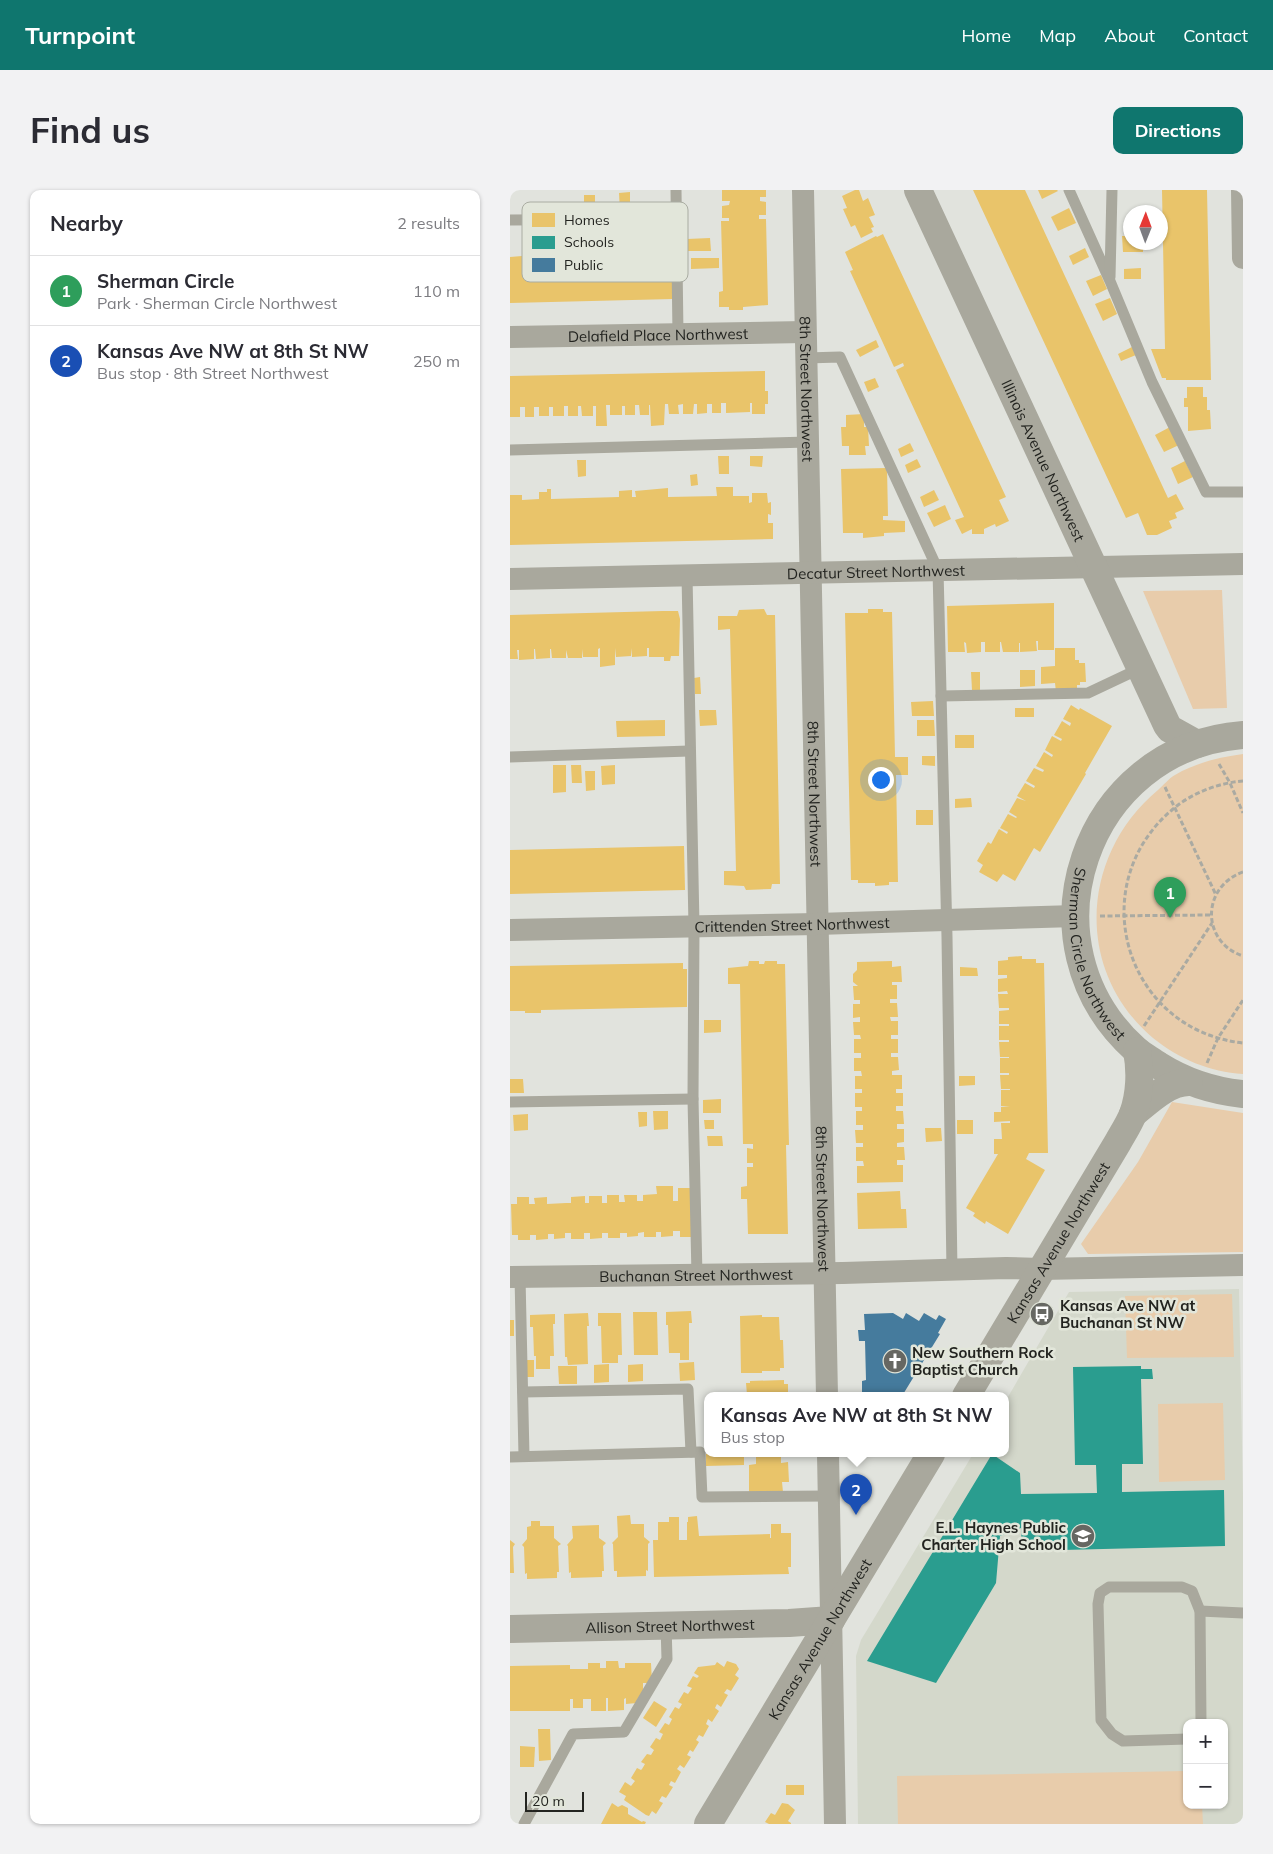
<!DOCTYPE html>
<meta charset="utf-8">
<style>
:root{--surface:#fff;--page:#f2f2f3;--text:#2b2b33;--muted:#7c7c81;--line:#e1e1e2;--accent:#0f766e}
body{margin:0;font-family:Mulish,sans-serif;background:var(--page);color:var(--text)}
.controls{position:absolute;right:15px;bottom:15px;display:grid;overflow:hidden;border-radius:10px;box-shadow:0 1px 4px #0004}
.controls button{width:45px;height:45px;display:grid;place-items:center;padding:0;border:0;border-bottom:1px solid var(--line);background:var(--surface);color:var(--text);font:25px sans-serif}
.compass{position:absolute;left:613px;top:15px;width:45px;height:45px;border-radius:50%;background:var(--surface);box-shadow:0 1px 4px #0004;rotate:1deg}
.scale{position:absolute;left:15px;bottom:12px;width:59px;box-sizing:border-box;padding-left:5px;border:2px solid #232420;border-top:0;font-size:14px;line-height:18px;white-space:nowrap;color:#232420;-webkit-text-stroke:4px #e2e6da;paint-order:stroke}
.you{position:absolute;left:370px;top:589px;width:18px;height:18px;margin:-12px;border:4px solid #fff;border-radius:50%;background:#1a73e8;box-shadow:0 0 0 8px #1a73e833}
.badge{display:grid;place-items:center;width:32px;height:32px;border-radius:50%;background:var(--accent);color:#fff;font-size:16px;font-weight:700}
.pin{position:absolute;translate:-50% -41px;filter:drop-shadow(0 1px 2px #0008)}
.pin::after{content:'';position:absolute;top:26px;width:18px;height:15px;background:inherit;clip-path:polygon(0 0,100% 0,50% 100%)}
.popup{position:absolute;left:194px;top:1202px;width:305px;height:65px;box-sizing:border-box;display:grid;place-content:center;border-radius:10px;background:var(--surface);filter:drop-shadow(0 1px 4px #0005);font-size:16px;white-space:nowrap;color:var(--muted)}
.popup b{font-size:19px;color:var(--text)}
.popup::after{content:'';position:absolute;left:50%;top:100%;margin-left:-10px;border:10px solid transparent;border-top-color:var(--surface)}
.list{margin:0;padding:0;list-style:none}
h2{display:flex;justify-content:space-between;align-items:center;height:65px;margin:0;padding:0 20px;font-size:21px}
h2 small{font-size:16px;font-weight:400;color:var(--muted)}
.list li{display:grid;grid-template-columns:32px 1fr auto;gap:15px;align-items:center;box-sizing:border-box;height:70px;padding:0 20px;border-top:1px solid var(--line)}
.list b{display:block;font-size:19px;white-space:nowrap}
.list p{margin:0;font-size:16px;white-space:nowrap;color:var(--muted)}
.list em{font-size:16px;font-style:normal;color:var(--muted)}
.map{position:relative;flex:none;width:733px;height:1634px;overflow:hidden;border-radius:10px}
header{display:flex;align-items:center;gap:30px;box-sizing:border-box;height:70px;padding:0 25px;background:var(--accent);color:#fff}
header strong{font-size:24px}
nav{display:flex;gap:28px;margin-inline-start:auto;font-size:18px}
.intro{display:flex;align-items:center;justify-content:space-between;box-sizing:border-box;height:120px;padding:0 30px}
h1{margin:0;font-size:35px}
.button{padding:12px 22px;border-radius:10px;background:var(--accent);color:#fff;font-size:18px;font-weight:700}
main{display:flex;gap:30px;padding:0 30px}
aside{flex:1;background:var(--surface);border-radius:10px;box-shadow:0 1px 4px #0004}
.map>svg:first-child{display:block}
.built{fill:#d4d8cb;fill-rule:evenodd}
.green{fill:#e8ccab}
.homes{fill:#e9c46a}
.schools{fill:#2a9d8f}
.public{fill:#457b9d}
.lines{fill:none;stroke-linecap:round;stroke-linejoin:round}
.path{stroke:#aaaaa2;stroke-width:3;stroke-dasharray:5 2.5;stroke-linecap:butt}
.service{stroke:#a9a89d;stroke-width:11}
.minor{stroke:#a9a89d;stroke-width:22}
.tertiary{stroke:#a9a89d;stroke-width:28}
.labels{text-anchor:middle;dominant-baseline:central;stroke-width:5;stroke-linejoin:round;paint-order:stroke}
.street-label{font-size:15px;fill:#232420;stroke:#e2e6da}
.poi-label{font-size:15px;font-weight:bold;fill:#232420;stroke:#e2e6da;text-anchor:start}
.key{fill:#e2e6da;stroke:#a9aca2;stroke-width:1}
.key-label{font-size:14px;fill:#232420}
</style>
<header>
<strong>Turnpoint</strong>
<nav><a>Home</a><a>Map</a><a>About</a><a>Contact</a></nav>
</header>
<div class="intro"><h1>Find us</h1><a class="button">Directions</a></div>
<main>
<aside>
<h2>Nearby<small>2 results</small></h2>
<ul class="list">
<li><span class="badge" style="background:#2e9e5b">1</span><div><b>Sherman Circle</b><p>Park · Sherman Circle Northwest</p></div><em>110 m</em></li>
<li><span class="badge" style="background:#1a4fb4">2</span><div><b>Kansas Ave NW at 8th St NW</b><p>Bus stop · 8th Street Northwest</p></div><em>250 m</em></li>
</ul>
</aside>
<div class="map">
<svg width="733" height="1634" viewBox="0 0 733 1634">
<rect width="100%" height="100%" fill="#e1e3dd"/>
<!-- built -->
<path class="built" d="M729,1099L733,1307V1634H348L346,1466L351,1450L463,1264H495V1212L559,1102ZM677,1533H714V1615H677Z"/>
<!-- green -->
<g class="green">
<path d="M712,400L717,518L683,519L633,401Z"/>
<path d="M733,564V884C700,882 669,869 643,848C564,781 570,665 648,600C654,595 658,589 665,585C685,573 710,567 733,564Z"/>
<path d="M662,912L733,923V1062L578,1064L571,1054L628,972Z"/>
<path d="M722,1104L724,1167L617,1168L615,1106Z"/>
<path d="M713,1213L715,1290L649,1292L648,1214Z"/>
<path d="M677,1581V1615H692L693,1634H388L387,1586Z"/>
</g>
<!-- homes -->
<g class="homes">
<path d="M212,0H256V7H250V11L256,12V25H249V29H256L258,115L233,117V120H219V117H209V102L213,101L211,31H219V28H212V16L219,15L220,11H212Z"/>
<path d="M345,0H349L353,11L358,8L365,25L359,27L364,37L361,38L363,42L351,48L345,35L341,37L333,19L337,18L332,6Z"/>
<path d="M463,0H515L658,308L666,304L674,319L665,323L667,328L659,331L662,338L647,345H637L628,323L616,328Z"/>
<path d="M528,0H547L548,1L532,9Z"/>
<path d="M652,0H697L701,190H656V188H652L641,159H655Z"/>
<path d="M120,2V20L110,21L109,3Z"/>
<rect x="74" y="5" width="11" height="17"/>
<path d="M559,18L566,33L548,41L541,27Z"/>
<path d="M112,38H127V55H113Z"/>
<rect x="129" y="38" width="15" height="18"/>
<path d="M373,44L496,307L489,310L499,331L486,337L485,334L474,339V344H462V339L452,344L445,330L454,327L386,180L394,176L393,173L384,177L340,81L343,80L335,62L366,46L367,47Z"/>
<path d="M612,46H620V52H633V62H613Z"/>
<path d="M200,48L201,61H178L177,49Z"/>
<path d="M54,56H64L65,66L77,65V75H81V65H93V74H96V65H109V74H113L112,64H125V74L129,73V58H137V64H141V74H145V64H162L163,109L0,113V67L12,66V76H16V67L28,66V76H33V66H44V75H49V66H54Z"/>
<path d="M575,58L579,67L563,75L559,66Z"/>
<path d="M181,68H209V78L181,79Z"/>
<path d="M631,78V89H614V79Z"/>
<path d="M591,85L597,99L583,106L576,91Z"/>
<path d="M600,108L607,124L593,131L585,114Z"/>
<path d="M366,150L369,157L350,167L346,160Z"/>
<path d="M622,157L626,165L611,171L608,164Z"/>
<path d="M255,181V201H258V214H255V224H242V213H240V222L216,223V213H211V223H202V214H197V223L187,224V214H184L183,224H173V214L168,215L169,224H159L158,214H155L154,235L141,236L140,215H139V225H130L129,215H125V225H115V216H112V225H100V215H96L97,236H86V216H83V226H72L71,216H68V226H58V216H54V226H43V217H39V226H29V217H24V227H15V217H10V227H0V186Z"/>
<path d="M365,188L369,197L358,202L354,192Z"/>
<path d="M677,197H693V207H697V220H700L701,239L678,241V217H674V208H677Z"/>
<path d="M354,224V237H358L359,256H355L356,265H339V256H332L331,237H336V225Z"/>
<path d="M660,237L669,255L654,262L645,245Z"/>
<path d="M400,253L404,261L391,267L388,259Z"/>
<path d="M208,266H219V284H209Z"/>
<path d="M240,266H253L252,277L240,276Z"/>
<path d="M407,269L411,277L398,283L395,275Z"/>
<path d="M67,270H76V286L68,287Z"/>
<path d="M675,271L683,287L668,294L661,278Z"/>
<path d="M377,278L378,326H373V330L395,331V342L374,343V346L353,348V343H333L331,279Z"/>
<path d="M187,284L188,295L181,296L180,285Z"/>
<path d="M206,297H223V306H239V313L242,312V303H257L258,313L261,312V325L258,324V333H263V349L0,355V305H12V310L29,309V302H37V299H41V309L109,307V301L122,300V307H126L125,301L158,298V307L207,306Z"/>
<path d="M424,300L429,310L414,317L410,307Z"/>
<path d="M435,315L441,329L424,337L417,323Z"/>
<path d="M544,413V460H528V451H526L527,461L510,462V453H509V462H493L491,452H490V462H475V452H471V462L457,463L456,453L454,452L455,462H438L437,416Z"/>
<path d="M254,419L257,425H265L270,694H262L261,699L236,700L234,696L214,695V681H226L220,439L208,440V426H227L229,420Z"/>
<path d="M358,419H373V422H382L385,567H398V585H386L388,692H379V695L365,696V693H348V690H341L335,423H358Z"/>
<path d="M153,421H168L170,429L169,466H161L160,471H154V467H139V458H137V466L122,467V458L121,466L106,467L105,458V475L90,477V458L88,459V467H73L72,459V468H58L56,460V468H42L41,459H40V468L26,469L25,459H24V469L9,470V460H7L8,469H0V425Z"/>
<path d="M545,458H565V470H569V473H575L576,492H570V495H567V501L546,502L545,493L531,494V477L545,476Z"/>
<path d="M510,480H525V496L510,497Z"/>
<path d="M461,482H470V500H462Z"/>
<path d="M190,487L191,504H185L184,488Z"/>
<path d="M423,511L424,526H402L401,512Z"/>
<path d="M561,515L569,520L570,518L602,536L575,583L576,584L530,662L524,658L505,691L493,684L487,692L469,682L473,675L467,671L478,652L481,654L489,639L497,644L498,642L490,638L498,624L506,628L507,627L499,622L507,608L516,611L507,606L515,593L524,598L525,596L516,591L524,578L533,582L534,580L526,576L534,562L542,567L543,565L535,560L542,546L551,551L552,549L544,545L552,531L560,536L561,533L553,529Z"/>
<rect x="505" y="518" width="19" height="9"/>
<path d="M189,520H206L207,535L190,536Z"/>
<path d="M155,530V546L107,547L106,531Z"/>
<path d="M407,530H424L425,546H407Z"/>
<rect x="445" y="545" width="19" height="13"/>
<path d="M412,566H425V576L412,575Z"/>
<path d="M43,575H56V602L43,603Z"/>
<path d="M61,575H71L72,593H62Z"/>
<path d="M105,575V594L92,595L91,576Z"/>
<path d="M75,581H85V600L76,601Z"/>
<path d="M461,608L462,617L445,618V609Z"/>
<rect x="406" y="620" width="17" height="15"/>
<path d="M174,656L175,700L0,704V660Z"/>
<path d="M512,766V769H526V773H534L538,963H519L516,969L535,980L498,1044L476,1031L475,1034L463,1026L465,1023L456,1018L488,964H484V949H492L491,933H500V931L484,932V922H491V917H500L491,916V900H500V899H491L490,885H499V883H490V868H499V867H490L489,852H499V850H489V836H499V834H489V821L499,820V818H489L488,804H498L497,801L488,802V789L497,788V785H488V771L498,770V767Z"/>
<path d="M239,771H249V774H254L255,771H267V774H275L279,955H276L278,1044H238L237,1009H231V997L237,996V977H243V973H237V958L243,959V954H233L230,794H218V778L238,776Z"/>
<path d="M382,771V777L391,776L392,792H382V795H387V809H380V813H387L388,827H380L381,831H388V845H381V849H388V863H381V867H388L389,880L382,881V885H392V899H386V903H393V916H386V921H393L394,934H387V939H394V952L387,953V957H394L395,970H387V975H393V992L347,993V976H354L353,971H346V957H353V953H346L345,940H353V935H346V921H352V917H345V903H352V899H345V886H352L351,881H344V868H351V863H344V849H351L350,845H344L343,832H350V827L343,828V814H350V810H344L343,796H348L343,792V784L347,780V772Z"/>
<path d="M173,773V779H177V817L31,820V823H15V821H0V776Z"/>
<path d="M450,777L467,778L468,786H450Z"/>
<path d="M194,830H211V842L194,843Z"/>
<path d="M449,886H465V895L449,896Z"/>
<path d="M0,889H13L14,903H0Z"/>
<path d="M211,909V923H193V910Z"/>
<path d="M143,921H158V939L144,940Z"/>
<path d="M128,922H137V936L129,937Z"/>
<path d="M18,924V940L4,941L3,925Z"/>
<path d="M194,930H204V939H195Z"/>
<rect x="447" y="930" width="16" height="14"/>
<path d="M415,938H431L432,951L416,952Z"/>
<path d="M197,946H212L213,956H198Z"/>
<path d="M146,996H163V1011H168V998H181V1047H170V1041H163V1046L151,1047V1042H146V1047H134V1042L128,1043V1046L117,1047V1043H110V1048H98V1043H92V1048L80,1049V1043H74V1049H61V1043H55V1048L44,1049V1044H38V1049L26,1050V1045H20V1050H8V1045H2L1,1014H7V1007H19V1014H25L24,1008L37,1007V1014L56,1013H61V1007L75,1006V1013H79V1006H92V1013H97V1005H109V1012H115L114,1005H127V1011H133V1005L147,1004Z"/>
<path d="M390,1001L391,1019H396L397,1038L348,1039L347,1003Z"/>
<path d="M181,1121L182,1133H179V1170H170V1163H159L158,1135H156V1122Z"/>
<path d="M123,1122H147L148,1165H124Z"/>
<path d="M78,1123L79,1136H77L78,1174L58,1175L57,1167H55L54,1124Z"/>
<path d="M88,1123H111L112,1165H108V1173H92L91,1136H88Z"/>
<path d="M45,1124V1134H43L44,1166H40V1179H26V1166H24L23,1137H20V1125Z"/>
<path d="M252,1125V1127H269L270,1150H273L274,1178H270V1181H252V1183H231L230,1126Z"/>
<rect x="0" y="1130" width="4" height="16"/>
<rect x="14" y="1170" width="10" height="17"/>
<path d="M184,1172L185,1190L170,1191L169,1173Z"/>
<path d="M99,1174V1192L84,1193V1175Z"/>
<path d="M133,1174V1191L118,1192V1175Z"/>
<path d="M48,1176H67V1194H49Z"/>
<path d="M274,1190V1194H278V1206L237,1205L236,1193H240V1191Z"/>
<path d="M196,1264H241V1267H234V1275L196,1276Z"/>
<path d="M246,1264H271V1273L278,1272L279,1292H272L273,1302H239V1275L246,1274Z"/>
<path d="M120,1325L121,1334H134V1347L140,1352L138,1354V1381L136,1380V1386L107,1387V1381H104L103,1354L102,1353L108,1347L107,1326Z"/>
<path d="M187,1326L189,1346L260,1344V1348H261V1334H271V1343H281V1377H278L279,1384L144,1387L143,1350H148V1332H159V1327H169V1350H177V1332H178V1327Z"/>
<path d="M21,1331H30V1336H44V1348L51,1354L48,1356L49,1382H47V1388L17,1389V1383L15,1384L14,1357L12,1355L17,1349V1337L21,1336Z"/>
<path d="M89,1335V1348L96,1353L93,1356L94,1381H92V1387L61,1388V1382L59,1383L58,1356L57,1355L63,1348L62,1336Z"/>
<path d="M0,1350L5,1354L3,1357L4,1383H0Z"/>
<path d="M96,1471H108L109,1478H115V1473H141L142,1493H133V1508H128L127,1513L116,1514V1508L114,1509V1520L98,1521V1508H96V1521H81V1509H73V1518H63V1509H60V1521H0V1476L60,1475V1479H78V1473H90V1478H96Z"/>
<path d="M217,1471L226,1474L229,1479L225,1485L229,1488L221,1501L217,1499L214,1503L218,1505L211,1517L207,1514L205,1518L209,1521L202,1532L198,1529L196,1534L199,1536L193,1547L189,1545L186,1550L189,1552L183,1562L180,1560L177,1565L181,1567L174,1578L170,1575L167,1579L171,1582L165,1593L161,1591L159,1595L163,1597L156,1608L152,1606L149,1611L153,1613L146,1624L142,1621L139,1626L136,1625L114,1610L116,1606L109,1602L115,1592L121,1596L125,1591L121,1588L127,1578L131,1580L132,1579L135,1574L131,1572L137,1564L141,1565L144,1560L140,1557L146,1548L150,1550L153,1544L149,1542L155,1533L159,1535L162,1529L159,1527L165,1517L169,1519L172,1514L168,1512L174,1502L178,1504L182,1498L177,1496L183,1486L187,1488L189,1486L184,1483L188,1477L205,1475L207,1472L214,1477Z"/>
<path d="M144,1511L157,1519L146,1537L133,1528Z"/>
<path d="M28,1539H40L41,1570L29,1571Z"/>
<path d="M10,1556L25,1557L24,1577H10Z"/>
<rect x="276" y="1595" width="18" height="10"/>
<path d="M102,1613L108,1617L112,1615L118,1618V1624L132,1632L133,1631L136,1632L135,1634H91Z"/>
<path d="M272,1613L278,1614L285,1620L278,1631L281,1633V1634H259L255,1632L261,1623L265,1625Z"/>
</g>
<!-- schools -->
<path class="schools" d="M631,1176V1179H642L643,1189H631L633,1274H612V1302L714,1300L715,1356L512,1361L511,1338L490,1346L486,1393L426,1493L357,1471L482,1264L510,1283L511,1304L587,1303L586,1275H565L563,1177Z"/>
<!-- public -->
<path class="public" d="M383,1123L393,1129L396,1123L409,1131L414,1123L426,1130L429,1125L436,1129L428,1143L430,1144L392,1206H352V1191L356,1190L355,1151H349L348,1140H355L354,1124Z"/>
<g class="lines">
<!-- path -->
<g class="path">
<path d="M709,574L720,593L733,623"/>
<path d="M733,591C708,593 682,603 663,619C572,695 615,840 733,853"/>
<path d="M655,597L706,705"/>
<path d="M733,682C691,697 691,752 733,766"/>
<path d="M590,726L701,725"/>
<path d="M634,836L702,733"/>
<path d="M697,873L708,848L733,810"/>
</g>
<!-- service -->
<g class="service">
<path d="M166,0L168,144"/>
<path d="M559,0L600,91L642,192L696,302H733"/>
<path d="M0,30L167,29"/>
<path d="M600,87L602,0"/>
<path d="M296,168L330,167L428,380L437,747L442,1081"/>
<path d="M0,260L298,252"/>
<path d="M177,385L184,736L183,909L187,1085"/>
<path d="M431,506L578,503L631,478"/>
<path d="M0,567L179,561"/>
<path d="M0,912L183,909"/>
<path d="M10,1087L14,1266"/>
<path d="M13,1202L178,1199L181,1262"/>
<path d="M0,1267L190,1262L192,1307L319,1306"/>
<path d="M690,1421L733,1423"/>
<path d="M677,1549L613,1551L602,1544L591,1530L588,1414L590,1403L599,1397H672L682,1401L690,1421L691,1533"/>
<path d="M14,1634L63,1544L114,1542L157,1469L156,1435"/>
</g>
<!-- minor -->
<g class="minor">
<path id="s1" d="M293,0L317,1206"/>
<path d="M732,0L733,68"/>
<path id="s2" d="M0,147L295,142"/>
<path id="s3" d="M0,389L733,374"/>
<path id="s4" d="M0,740L307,734L565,726"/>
<path id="s5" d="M0,1087L333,1083L496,1078L531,1079L733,1075"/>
<path d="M318,1264L325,1634"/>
</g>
<!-- tertiary -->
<g class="tertiary">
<path id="s6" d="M408,0L657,535L660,539L687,554"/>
<path id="s7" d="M733,545C574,557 507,754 626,860C633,866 641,870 648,875C675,892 702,901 733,904"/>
<path d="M623,924C639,911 658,892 679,892"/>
<path id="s8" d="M456,1206L608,952C613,943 619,934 623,924C630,905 631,881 627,861"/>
<path id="s9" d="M0,1439L279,1433L321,1430"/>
<path id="s10" d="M198,1634L421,1264"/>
</g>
</g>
<!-- icons -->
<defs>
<g id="bus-disc" transform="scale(1.25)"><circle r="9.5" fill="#666762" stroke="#e2e6da"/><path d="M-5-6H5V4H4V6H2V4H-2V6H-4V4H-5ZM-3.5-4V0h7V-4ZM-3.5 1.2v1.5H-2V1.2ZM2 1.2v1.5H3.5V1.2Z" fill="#fff"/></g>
<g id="church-disc" transform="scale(1.25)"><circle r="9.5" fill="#666762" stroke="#e2e6da"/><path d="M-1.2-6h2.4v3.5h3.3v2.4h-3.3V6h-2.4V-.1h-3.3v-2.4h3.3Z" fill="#fff"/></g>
<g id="school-disc" transform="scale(1.25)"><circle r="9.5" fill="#666762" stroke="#e2e6da"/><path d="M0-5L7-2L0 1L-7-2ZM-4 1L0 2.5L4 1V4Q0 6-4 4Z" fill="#fff"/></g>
</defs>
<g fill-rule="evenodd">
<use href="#bus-disc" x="532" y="1124"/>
<use href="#church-disc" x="385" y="1171"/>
<use href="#school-disc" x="573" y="1346"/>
</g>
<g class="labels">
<!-- street labels -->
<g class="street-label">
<text stroke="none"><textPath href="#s2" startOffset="148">Delafield Place Northwest</textPath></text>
<text stroke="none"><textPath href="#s1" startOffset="199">8th Street Northwest</textPath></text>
<text stroke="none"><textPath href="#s6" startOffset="298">Illinois Avenue Northwest</textPath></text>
<text stroke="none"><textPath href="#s3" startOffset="366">Decatur Street Northwest</textPath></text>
<text stroke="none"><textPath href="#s1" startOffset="604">8th Street Northwest</textPath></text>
<text stroke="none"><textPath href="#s4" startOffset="282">Crittenden Street Northwest</textPath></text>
<text stroke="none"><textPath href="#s7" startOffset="314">Sherman Circle Northwest</textPath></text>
<text stroke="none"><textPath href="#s1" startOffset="1009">8th Street Northwest</textPath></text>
<text stroke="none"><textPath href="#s8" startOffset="179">Kansas Avenue Northwest</textPath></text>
<text stroke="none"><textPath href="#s5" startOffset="186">Buchanan Street Northwest</textPath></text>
<text stroke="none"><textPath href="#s9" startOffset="160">Allison Street Northwest</textPath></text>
<text stroke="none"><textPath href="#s10" startOffset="216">Kansas Avenue Northwest</textPath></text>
</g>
<!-- poi labels -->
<g class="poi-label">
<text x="550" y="1115">Kansas Ave NW at<tspan x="550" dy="17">Buchanan St NW</tspan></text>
<text x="402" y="1162">New Southern Rock<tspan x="402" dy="17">Baptist Church</tspan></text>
<text x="556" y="1337" text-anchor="end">E.L. Haynes Public<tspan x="556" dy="17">Charter High School</tspan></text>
</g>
</g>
<!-- legend -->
<rect x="12" y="12" width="166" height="80" rx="8" class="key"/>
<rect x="22" y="23" width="23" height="14" fill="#e9c46a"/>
<rect x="22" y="46" width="23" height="13" fill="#2a9d8f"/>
<rect x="22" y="68" width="23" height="14" fill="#457b9d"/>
<g class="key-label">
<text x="54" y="35">Homes</text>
<text x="54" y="57">Schools</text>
<text x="54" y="80">Public</text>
</g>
</svg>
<div class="controls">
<button>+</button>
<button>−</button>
</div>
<svg class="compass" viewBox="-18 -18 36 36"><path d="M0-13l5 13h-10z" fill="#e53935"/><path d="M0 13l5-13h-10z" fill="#7c7c81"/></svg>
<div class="scale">20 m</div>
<div class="you"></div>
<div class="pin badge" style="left:660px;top:728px;background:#2e9e5b">1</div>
<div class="pin badge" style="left:346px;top:1325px;background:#1a4fb4">2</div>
<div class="popup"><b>Kansas Ave NW at 8th St NW</b>Bus stop</div>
</div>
</main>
